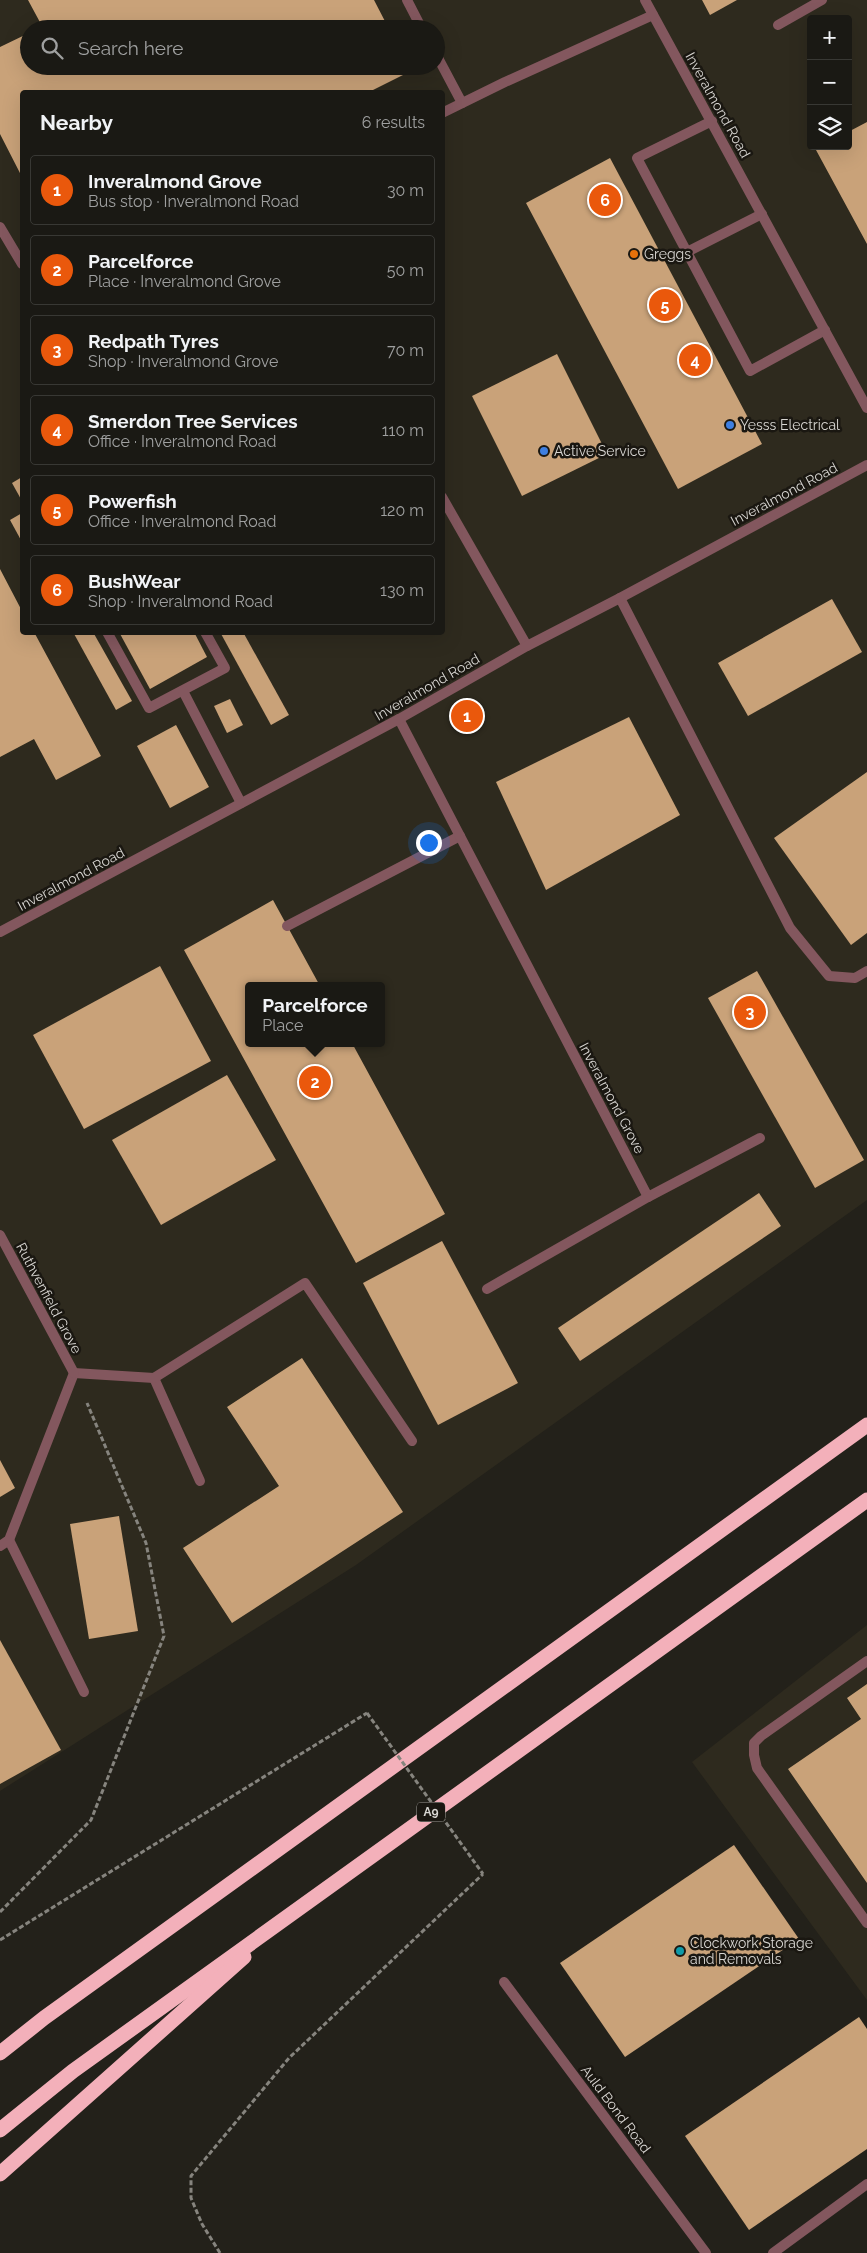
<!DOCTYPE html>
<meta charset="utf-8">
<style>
:root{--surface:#1a1914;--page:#272622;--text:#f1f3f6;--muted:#9fa0a0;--line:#383834;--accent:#ea580c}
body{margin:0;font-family:Raleway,sans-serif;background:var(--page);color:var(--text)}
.controls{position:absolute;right:15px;top:15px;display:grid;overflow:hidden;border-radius:5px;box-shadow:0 5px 20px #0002}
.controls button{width:45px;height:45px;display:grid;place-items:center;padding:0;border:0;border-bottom:1px solid var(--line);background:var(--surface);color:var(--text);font:25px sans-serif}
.you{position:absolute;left:428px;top:842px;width:18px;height:18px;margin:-12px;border:4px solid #fff;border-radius:50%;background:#1a73e8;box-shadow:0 0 0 8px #1a73e833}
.badge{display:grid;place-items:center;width:32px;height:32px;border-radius:50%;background:var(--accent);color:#fff;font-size:16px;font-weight:700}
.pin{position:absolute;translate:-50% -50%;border:2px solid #fff;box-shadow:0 1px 5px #0006}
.popup{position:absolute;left:245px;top:982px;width:140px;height:65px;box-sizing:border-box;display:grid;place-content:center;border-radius:5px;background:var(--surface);filter:drop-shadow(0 1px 4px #0005);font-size:16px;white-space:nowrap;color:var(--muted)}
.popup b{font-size:19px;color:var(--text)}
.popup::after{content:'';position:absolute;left:50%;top:100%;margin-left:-10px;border:10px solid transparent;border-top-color:var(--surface)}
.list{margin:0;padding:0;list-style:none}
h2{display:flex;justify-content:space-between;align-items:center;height:65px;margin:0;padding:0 20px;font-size:21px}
h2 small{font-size:16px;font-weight:400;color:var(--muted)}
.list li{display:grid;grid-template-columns:32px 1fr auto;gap:15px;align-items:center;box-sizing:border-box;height:70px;margin:0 10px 10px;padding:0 10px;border:1px solid var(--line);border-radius:5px}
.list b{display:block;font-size:19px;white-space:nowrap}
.list p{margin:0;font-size:16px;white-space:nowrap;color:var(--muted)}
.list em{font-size:16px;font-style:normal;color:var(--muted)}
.icon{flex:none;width:28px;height:28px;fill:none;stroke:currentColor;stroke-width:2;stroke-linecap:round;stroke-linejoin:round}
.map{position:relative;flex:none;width:867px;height:2253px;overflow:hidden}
.search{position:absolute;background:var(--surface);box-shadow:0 5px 20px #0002;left:20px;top:20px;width:425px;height:55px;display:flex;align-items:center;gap:12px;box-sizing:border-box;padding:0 18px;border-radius:28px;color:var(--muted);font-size:19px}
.panel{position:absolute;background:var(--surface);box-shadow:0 5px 20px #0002;left:20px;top:90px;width:425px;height:545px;border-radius:5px}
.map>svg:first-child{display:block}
.built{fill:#2e2a1e;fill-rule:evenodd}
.building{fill:#c9a279}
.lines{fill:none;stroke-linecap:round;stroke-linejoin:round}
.path{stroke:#86847e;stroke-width:3;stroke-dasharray:5 2.5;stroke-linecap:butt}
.lane{stroke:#83575e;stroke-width:10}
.street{stroke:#83575e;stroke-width:10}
.highway{stroke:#f3b0ba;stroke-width:15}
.path-bridge{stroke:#86847e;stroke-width:3;stroke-dasharray:5 2.5;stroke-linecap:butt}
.food-dot{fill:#e8710a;stroke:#1a1711;stroke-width:2}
.shop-dot{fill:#3f7fe0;stroke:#1a1711;stroke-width:2}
.culture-dot{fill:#0f9aa8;stroke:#1a1711;stroke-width:2}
.labels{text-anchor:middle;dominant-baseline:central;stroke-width:5;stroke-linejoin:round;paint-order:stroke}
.shield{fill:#1a1711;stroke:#9f9d98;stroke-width:1}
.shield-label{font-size:12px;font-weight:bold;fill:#d8d6d2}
.street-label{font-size:14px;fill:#d8d6d2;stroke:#1a1711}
.poi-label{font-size:14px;fill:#d8d6d2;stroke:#1a1711;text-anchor:start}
</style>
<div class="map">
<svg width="867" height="2253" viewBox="0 0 867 2253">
<rect width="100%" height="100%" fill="#23211a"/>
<!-- built -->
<g class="built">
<path d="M0,0H867V1200L356,1565L0,1791ZM811,19H848V146H811ZM29,29H436V66H29ZM22,92H442V632H22ZM249,986H381V1043H249Z"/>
<path d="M867,1625V2000L692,1762Z"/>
</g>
<!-- building -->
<g class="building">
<path d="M28,0H374L389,29H36L42,26Z"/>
<path d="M702,0H737L710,15Z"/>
<path d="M29,33V66H408L411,71L369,92H22V177L0,134V47Z"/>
<path d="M867,122V244L816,150L823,146H848V132Z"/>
<path d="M610,158L762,444L678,489L526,203Z"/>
<path d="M557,354L607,454L522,496L472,396Z"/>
<path d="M22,477V501L12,483Z"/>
<path d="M22,513V542L10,520Z"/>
<path d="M0,569L22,611V632H34L101,756L56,780L34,739L0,757Z"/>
<path d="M832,599L862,652L748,716L718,663Z"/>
<path d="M73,632H93L132,701L116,710Z"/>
<path d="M119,632H194L207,657L150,689Z"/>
<path d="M220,632H243L289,715L271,725Z"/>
<path d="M230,699L243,725L227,733L214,706Z"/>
<path d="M629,717L680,815L546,890L496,782Z"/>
<path d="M176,725L209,787L170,808L137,746Z"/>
<path d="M867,772V933L851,945L774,838Z"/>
<path d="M273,900L320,986H249V1043H352L445,1214L356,1263L184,950Z"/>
<path d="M160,966L211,1061L84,1129L33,1035Z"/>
<path d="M757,971L864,1160L815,1188L708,998Z"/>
<path d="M227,1075L276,1160L161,1225L112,1140Z"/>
<path d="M759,1193L781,1226L580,1361L558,1328Z"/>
<path d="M442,1241L518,1383L438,1425L363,1283Z"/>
<path d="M302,1358L403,1512L232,1623L183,1548L279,1486L227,1407Z"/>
<path d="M0,1460L15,1488L0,1497Z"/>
<path d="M119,1516L138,1631L89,1639L70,1524Z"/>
<path d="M0,1640L61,1750L0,1784Z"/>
<path d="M867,1684V1883L788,1769L861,1719L847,1698Z"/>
<path d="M734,1845L799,1939L625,2057L560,1963Z"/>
<path d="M859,2017L867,2029V2149L749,2230L685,2136Z"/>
</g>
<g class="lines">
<!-- path -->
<g class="path">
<path d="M0,1912L91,1820L164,1636L146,1543L87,1403"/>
<path d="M0,1940L367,1713"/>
<path d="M220,2253L202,2224L191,2198V2176L289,2058L483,1874"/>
</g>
<!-- lane -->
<g class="lane">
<path d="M407,0L422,29"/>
<path d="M778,25L822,0"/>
<path d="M436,54L462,103"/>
<path d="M442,113L505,82L653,15"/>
<path d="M712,121L637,158L750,371L825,330"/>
<path d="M0,227L22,264"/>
<path d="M687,252L762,214"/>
<path d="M442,497L527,646"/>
<path d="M620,598L790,928L829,976L855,978L867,971"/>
<path d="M107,632L149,708L225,668L205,632"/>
<path d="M183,691L241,803"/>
<path d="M287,926L460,836"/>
<path d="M154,1378L200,1481"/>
<path d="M9,1540L84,1692"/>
<path d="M0,1546L9,1540L74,1373L154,1378L305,1283L412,1441"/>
<path d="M867,1661L761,1736L754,1743V1755L757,1768L867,1923"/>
</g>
<!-- street -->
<g class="street">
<path d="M645,0L867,408"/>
<path d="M399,719L648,1197"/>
<path d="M0,932L399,719L527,646L620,598L867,465"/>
<path d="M0,1235L74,1373"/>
<path d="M487,1289L648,1197L760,1138"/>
<path d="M504,1982L706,2253"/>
<path d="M773,2253L867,2184"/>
</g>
<!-- highway -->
<g class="highway">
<path d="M0,2053L44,2018L867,1425"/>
<path d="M0,2130L73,2071L867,1500"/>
<path d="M0,2174L244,1957"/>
</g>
<!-- path-bridge -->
<path class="path-bridge" d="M367,1713L483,1874"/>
</g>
<!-- markers -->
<circle class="food-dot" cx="634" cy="254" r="5"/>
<g class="shop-dot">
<circle cx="730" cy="425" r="5"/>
<circle cx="544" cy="451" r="5"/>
</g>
<circle class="culture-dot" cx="680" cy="1951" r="5"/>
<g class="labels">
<!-- shield labels -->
<rect class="shield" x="417" y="1802.5" width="28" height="19" rx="4"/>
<g class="shield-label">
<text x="431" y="1812">A9</text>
</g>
<!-- street labels -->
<g class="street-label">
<text transform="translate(718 105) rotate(61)">Inveralmond Road</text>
<text transform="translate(784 494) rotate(-28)">Inveralmond Road</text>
<text transform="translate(427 687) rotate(-30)">Inveralmond Road</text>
<text transform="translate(71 879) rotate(-28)">Inveralmond Road</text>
<text transform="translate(612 1098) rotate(62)">Inveralmond Grove</text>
<text transform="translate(49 1298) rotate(62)">Ruthvenfield Grove</text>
<text transform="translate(616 2109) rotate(53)">Auld Bond Road</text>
</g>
<!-- poi labels -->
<g class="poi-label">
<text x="644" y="254">Greggs</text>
<text x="740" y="425">Yesss Electrical</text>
<text x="554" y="451">Active Service</text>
<text x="690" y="1943">Clockwork Storage<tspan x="690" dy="16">and Removals</tspan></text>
</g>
</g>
</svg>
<div class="controls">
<button>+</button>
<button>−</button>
<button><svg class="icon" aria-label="layers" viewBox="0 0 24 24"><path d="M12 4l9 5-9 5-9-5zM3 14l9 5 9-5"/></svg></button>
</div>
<div class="you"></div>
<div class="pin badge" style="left:467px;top:716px">1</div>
<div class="pin badge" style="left:315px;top:1082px">2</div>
<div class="popup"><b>Parcelforce</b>Place</div>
<div class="pin badge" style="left:750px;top:1012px">3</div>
<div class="pin badge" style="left:695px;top:360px">4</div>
<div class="pin badge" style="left:665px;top:305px">5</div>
<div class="pin badge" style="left:605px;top:200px">6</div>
<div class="search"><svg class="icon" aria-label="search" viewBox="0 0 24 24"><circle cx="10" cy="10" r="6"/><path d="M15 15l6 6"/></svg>Search here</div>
<section class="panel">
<h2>Nearby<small>6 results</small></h2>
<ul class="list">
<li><span class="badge">1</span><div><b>Inveralmond Grove</b><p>Bus stop · Inveralmond Road</p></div><em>30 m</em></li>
<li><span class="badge">2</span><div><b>Parcelforce</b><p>Place · Inveralmond Grove</p></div><em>50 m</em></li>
<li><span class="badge">3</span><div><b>Redpath Tyres</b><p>Shop · Inveralmond Grove</p></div><em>70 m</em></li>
<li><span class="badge">4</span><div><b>Smerdon Tree Services</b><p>Office · Inveralmond Road</p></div><em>110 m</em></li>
<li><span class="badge">5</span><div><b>Powerfish</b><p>Office · Inveralmond Road</p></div><em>120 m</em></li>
<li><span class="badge">6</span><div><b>BushWear</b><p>Shop · Inveralmond Road</p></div><em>130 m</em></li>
</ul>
</section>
</div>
